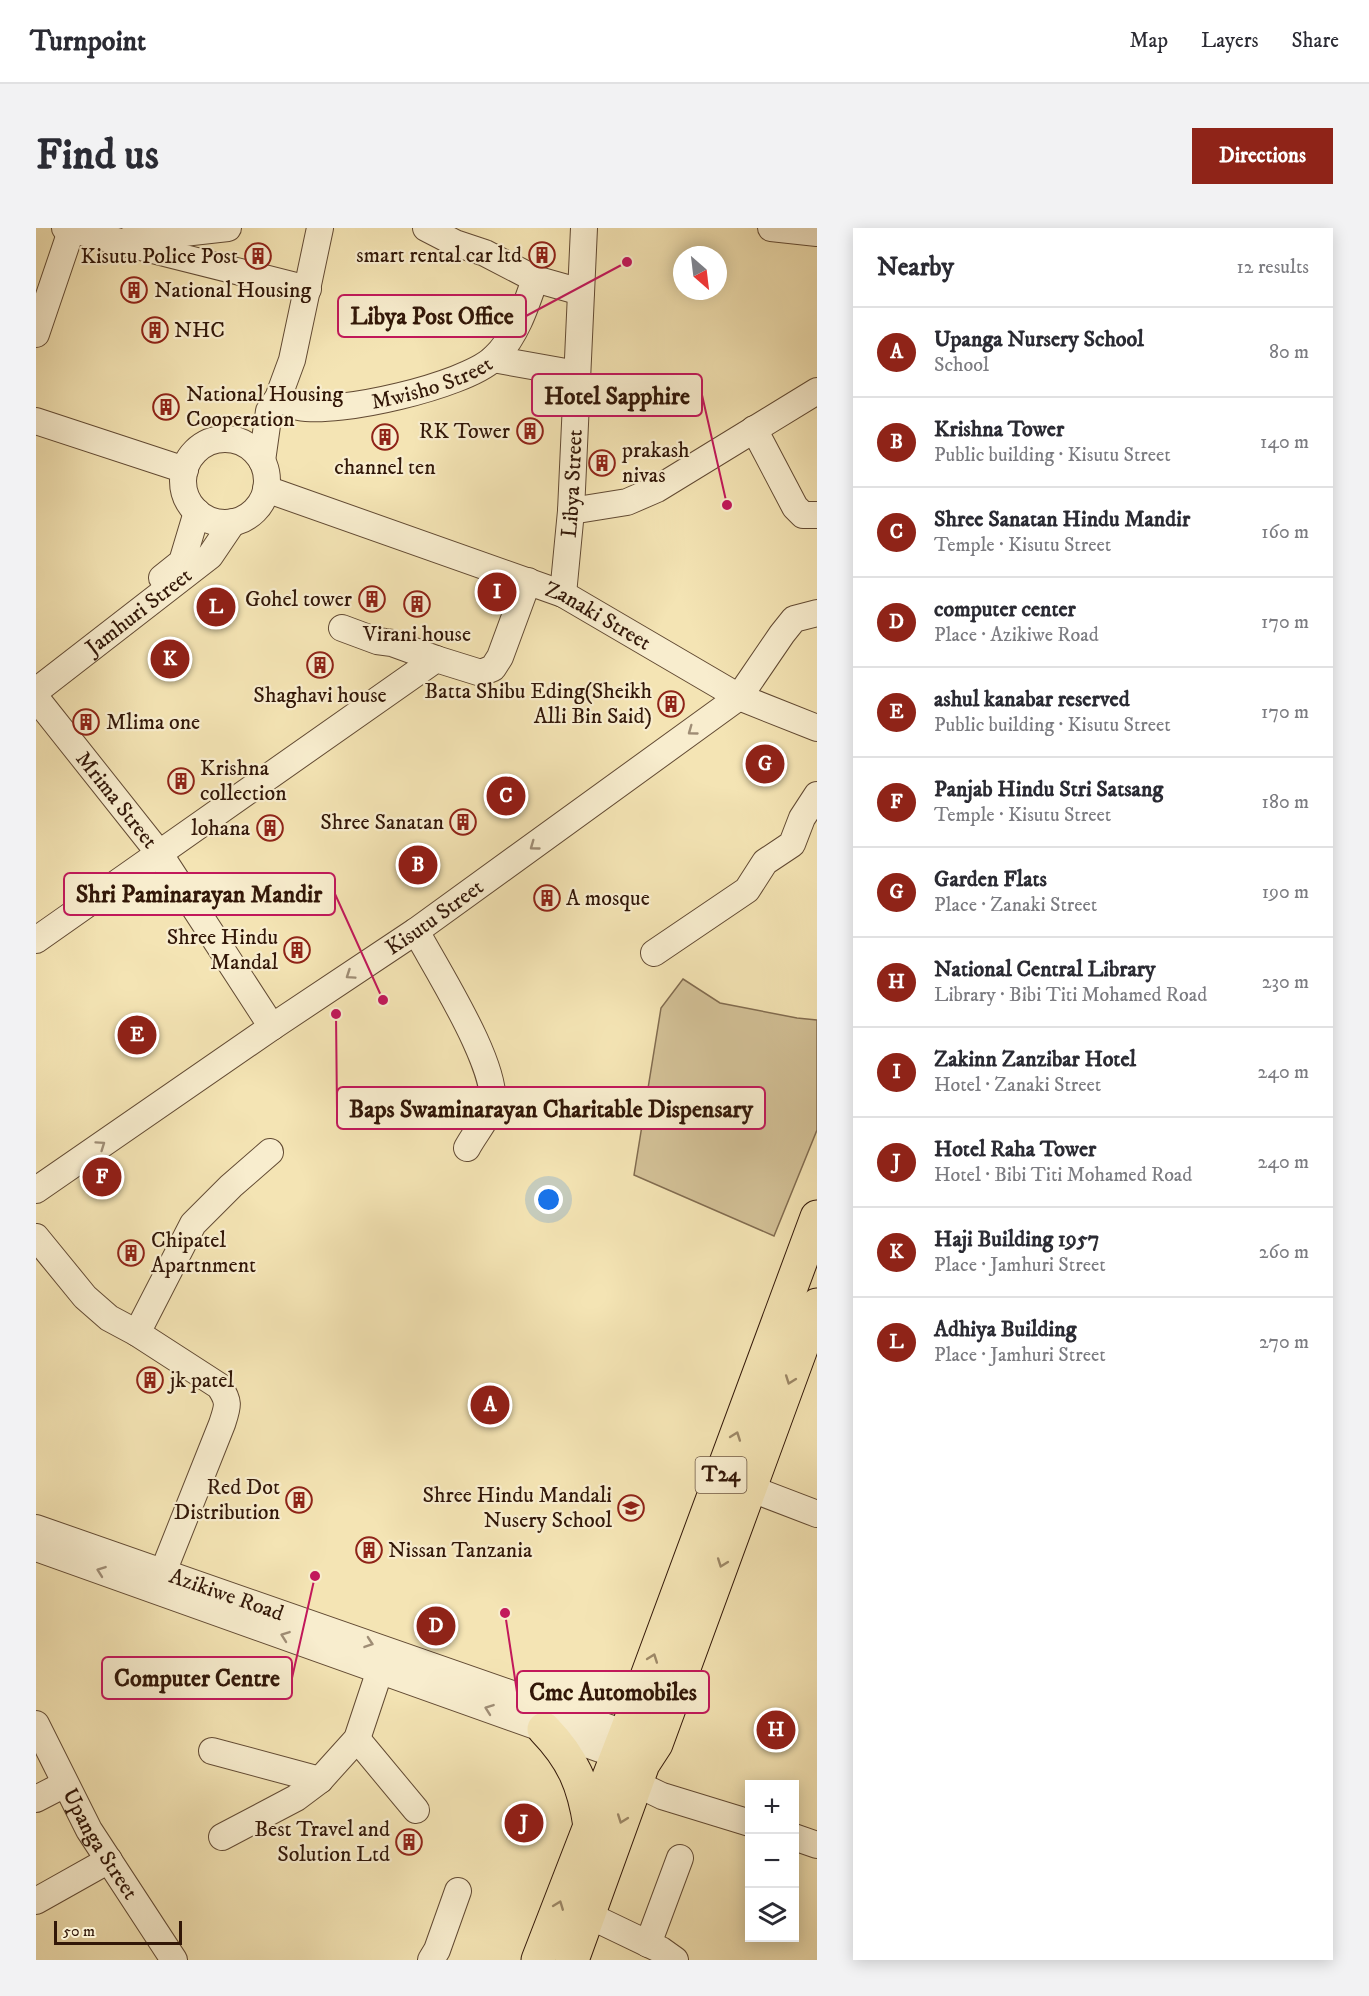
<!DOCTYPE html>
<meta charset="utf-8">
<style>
:root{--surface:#fff;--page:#f2f2f3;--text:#2b2b33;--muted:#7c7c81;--line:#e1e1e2;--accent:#8f2418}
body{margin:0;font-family:"IM FELL DW Pica",serif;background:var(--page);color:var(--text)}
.controls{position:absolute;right:18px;bottom:18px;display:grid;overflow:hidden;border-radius:0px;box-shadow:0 3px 15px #0003}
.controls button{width:54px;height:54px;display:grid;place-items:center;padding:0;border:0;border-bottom:2px solid var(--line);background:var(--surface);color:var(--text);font:30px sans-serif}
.compass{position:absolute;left:637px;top:18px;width:54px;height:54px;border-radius:50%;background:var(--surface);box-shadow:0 3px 15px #0003;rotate:152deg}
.scale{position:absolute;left:18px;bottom:15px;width:128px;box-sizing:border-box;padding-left:6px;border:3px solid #321708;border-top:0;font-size:16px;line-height:21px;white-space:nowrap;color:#321708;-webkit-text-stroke:4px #f8edce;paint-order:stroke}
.you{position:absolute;left:513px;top:972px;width:21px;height:21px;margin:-15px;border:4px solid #fff;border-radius:50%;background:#1a73e8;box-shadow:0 0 0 9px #1a73e833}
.badge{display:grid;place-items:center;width:39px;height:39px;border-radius:50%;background:var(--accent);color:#fff;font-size:20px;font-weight:700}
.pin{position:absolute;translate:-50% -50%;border:3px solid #fff;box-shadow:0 2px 6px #0006}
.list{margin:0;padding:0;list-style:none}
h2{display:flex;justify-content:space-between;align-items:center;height:78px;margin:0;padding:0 24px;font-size:26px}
h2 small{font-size:20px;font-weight:400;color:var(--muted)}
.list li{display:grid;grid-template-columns:39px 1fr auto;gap:18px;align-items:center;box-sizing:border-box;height:90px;padding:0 24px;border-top:2px solid var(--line)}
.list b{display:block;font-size:22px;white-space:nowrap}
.list p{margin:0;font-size:20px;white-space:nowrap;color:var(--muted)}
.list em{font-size:20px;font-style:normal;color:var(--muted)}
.icon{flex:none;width:33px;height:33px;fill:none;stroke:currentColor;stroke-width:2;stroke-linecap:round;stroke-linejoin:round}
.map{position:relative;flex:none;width:781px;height:1732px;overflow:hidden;border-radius:0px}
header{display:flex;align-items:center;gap:36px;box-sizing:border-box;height:84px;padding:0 30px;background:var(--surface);border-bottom:2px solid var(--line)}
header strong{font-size:28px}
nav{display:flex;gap:33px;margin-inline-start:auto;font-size:21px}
.intro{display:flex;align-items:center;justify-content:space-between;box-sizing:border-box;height:144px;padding:0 36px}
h1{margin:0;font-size:42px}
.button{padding:15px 27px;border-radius:0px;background:var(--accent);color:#fff;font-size:21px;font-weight:700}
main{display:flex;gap:36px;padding:0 36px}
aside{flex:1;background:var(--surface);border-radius:0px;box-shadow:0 3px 15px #0003}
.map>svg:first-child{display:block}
.green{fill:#d3c197;stroke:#826c50;stroke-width:1.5}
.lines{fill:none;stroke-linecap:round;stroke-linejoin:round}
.minor-casing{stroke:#624a33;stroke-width:28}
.highway-casing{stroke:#321708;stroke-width:35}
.minor{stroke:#f8edce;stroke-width:26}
.highway{stroke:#f4e4b4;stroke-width:33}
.oneway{stroke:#9f8d75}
.oneway2{stroke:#9d8867}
.labels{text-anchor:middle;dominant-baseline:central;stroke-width:4.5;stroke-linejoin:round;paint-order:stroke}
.shield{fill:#f8edce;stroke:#6d5743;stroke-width:1.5}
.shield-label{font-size:21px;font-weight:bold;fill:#321708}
.poi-label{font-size:22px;fill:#321708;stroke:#f8edce;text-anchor:end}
.street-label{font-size:22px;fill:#321708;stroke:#f8edce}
.leader{fill:none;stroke:#c2185b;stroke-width:2}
.callout-dot{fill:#c2185b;stroke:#f8edce;stroke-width:2}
.callout{fill:#f8edce;stroke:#c2185b;stroke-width:2}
.callout-label{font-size:24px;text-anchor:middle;font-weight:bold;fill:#321708}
</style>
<header>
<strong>Turnpoint</strong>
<nav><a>Map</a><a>Layers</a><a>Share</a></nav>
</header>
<div class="intro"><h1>Find us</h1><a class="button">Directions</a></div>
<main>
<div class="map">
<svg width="781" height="1732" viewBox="0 0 781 1732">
<rect width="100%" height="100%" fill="#f4e4b4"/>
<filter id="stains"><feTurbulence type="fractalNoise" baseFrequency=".00333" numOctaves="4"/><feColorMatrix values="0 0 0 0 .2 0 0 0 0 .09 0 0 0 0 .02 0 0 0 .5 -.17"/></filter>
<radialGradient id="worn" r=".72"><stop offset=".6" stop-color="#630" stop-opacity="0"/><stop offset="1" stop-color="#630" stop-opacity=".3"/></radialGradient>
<!-- green -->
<path class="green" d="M647,751L684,775L761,790L781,792V902L738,1008L598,947L625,780Z"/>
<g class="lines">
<!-- minor casing -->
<g class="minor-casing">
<g id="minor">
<path d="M29,0L272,61"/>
<path d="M390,0L419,15L449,25L499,51L545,64"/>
<path d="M735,0L781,5"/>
<path d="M94,11L192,0"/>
<path d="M0,106L36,0"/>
<path d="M457,131L541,146"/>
<path id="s1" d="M242,170C249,173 256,177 263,179C302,187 427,158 457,131C479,111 490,78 499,51"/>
<path d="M0,193L149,242"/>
<path d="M718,201L759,279L767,287H781"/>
<circle cx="189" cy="253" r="42"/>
<path d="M226,233L233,183L242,170L256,132L284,0"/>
<path id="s2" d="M230,261L527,366L703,469L781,500"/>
<path d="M535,283L591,274L621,261L781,163"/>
<path d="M126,350L146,334L161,284"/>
<path id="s3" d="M527,366L535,283L548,0"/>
<path d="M306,400L341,413L356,415L400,431"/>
<path id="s4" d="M0,463L174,328L197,294"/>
<path id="s5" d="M0,470L123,625L236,799"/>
<path d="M380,703C398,737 468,846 455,880C449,894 438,907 431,920"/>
<path d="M0,712L400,431L445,445L457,440L464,429L492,353"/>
<path d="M618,725L711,662L729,634L756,616L766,590L781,567"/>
<path id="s6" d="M0,962L236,799L380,703L703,469L746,406L758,391L781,385"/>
<path d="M0,1009L49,1069L73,1090L101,1105L183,1158C194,1174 192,1178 186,1196L127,1344"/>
<path d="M101,1105L157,996L195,958L234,924"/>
<path d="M713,1262L721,1263L781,1286"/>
<path id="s7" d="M0,1300L605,1511"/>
<path d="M0,1320L598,1533"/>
<path id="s8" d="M0,1496L53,1602L138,1732"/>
<path d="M321,1511L380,1582"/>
<path d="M176,1523L284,1552"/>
<path d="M599,1555L626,1568L714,1595"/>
<path d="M0,1571L29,1556"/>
<path d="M186,1609L260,1570L284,1552L321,1511L344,1442"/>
<path d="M758,1609L781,1617"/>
<path d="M0,1673L73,1632"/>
<path d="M552,1687L625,1722L639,1732"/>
<path d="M612,1716L644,1630"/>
<path d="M395,1732L401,1722L422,1663"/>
</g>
</g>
<!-- highway casing -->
<g class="highway-casing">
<g id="highway">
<path d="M508,1501C537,1531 548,1557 554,1598"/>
<path d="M502,1732L590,1505L781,989"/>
<path d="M536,1732L607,1536L620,1516L781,1077"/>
</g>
</g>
<!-- minor -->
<use href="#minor" class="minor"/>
<!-- highway -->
<use href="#highway" class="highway"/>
</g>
<!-- one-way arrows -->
<defs><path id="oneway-chevron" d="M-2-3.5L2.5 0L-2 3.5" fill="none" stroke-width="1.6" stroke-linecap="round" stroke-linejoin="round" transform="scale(1.5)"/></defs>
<g class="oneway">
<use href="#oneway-chevron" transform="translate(656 503) rotate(144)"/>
<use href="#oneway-chevron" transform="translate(498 618) rotate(144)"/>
<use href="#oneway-chevron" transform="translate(314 747) rotate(146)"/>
<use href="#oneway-chevron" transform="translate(65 917) rotate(-35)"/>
<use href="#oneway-chevron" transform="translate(65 1343) rotate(-160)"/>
<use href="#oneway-chevron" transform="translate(249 1408) rotate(-160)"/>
<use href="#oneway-chevron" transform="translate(333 1415) rotate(19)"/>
<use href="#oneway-chevron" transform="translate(453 1481) rotate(-160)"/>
</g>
<g class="oneway2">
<use href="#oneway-chevron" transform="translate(754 1152) rotate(110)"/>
<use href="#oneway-chevron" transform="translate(700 1208) rotate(-70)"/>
<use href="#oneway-chevron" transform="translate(686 1335) rotate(110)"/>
<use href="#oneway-chevron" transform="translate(617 1430) rotate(-70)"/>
<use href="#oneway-chevron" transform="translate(586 1591) rotate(110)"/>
<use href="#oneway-chevron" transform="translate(523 1677) rotate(-69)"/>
</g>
<!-- icons -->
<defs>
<g id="building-ring" transform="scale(1.35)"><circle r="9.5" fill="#f8edce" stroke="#8f2418" stroke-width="1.5"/><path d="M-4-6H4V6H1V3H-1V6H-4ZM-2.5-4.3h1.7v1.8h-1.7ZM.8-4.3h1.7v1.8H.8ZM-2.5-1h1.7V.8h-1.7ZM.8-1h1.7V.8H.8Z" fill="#8f2418"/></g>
<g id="school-ring" transform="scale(1.35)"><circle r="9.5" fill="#f8edce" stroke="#8f2418" stroke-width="1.5"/><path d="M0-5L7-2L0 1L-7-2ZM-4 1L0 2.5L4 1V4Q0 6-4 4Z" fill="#8f2418"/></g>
</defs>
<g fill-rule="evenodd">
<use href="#building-ring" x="506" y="27"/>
<use href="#building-ring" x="222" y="28"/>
<use href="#building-ring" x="98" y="62"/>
<use href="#building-ring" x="119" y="102"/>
<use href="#building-ring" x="130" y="179"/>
<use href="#building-ring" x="494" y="203"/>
<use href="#building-ring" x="349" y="209"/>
<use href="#building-ring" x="566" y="235"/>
<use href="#building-ring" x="336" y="371"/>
<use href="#building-ring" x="381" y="376"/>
<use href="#building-ring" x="284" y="437"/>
<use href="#building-ring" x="635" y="476"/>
<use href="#building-ring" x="50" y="494"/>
<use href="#building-ring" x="145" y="553"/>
<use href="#building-ring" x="427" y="594"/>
<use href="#building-ring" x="234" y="600"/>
<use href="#building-ring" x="511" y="670"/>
<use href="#building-ring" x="261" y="722"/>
<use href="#building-ring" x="95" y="1025"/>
<use href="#building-ring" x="114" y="1152"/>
<use href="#building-ring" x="263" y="1272"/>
<use href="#school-ring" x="595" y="1280"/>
<use href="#building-ring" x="333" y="1322"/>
<use href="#building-ring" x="373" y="1614"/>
</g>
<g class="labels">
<!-- shield labels -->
<rect class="shield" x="659.5" y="1229" width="51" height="36" rx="4.5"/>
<g class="shield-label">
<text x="685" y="1247">T24</text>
</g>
<!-- poi labels -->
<g class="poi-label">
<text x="486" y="27">smart rental car ltd</text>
<text x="202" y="28">Kisutu Police Post</text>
<text x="118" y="62" text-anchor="start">National Housing</text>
<text x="138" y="102" text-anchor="start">NHC</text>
<text x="150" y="166" text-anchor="start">National Housing<tspan x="150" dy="25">Cooperation</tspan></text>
<text x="474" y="203">RK Tower</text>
<text x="586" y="222" text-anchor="start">prakash<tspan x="586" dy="25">nivas</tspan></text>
<text x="349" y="239" text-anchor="middle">channel ten</text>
<text x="316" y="371">Gohel tower</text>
<text x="381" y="406" text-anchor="middle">Virani house</text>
<text x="616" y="463">Batta Shibu Eding(Sheikh<tspan x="616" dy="25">Alli Bin Said)</tspan></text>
<text x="284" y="467" text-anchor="middle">Shaghavi house</text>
<text x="70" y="494" text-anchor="start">Mlima one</text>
<text x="164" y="540" text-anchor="start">Krishna<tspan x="164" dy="25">collection</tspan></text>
<text x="408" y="594">Shree Sanatan</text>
<text x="214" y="600">lohana</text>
<text x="530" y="670" text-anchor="start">A mosque</text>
<text x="242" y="709">Shree Hindu<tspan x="242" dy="25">Mandal</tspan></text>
<text x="115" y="1012" text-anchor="start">Chipatel<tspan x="115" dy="25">Apartnment</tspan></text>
<text x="134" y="1152" text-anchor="start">jk patel</text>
<text x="244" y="1259">Red Dot<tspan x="244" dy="25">Distribution</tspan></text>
<text x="576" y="1267">Shree Hindu Mandali<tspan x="576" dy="25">Nusery School</tspan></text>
<text x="352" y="1322" text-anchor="start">Nissan Tanzania</text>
<text x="354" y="1601">Best Travel and<tspan x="354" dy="25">Solution Ltd</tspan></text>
</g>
<!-- street labels -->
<g class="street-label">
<text stroke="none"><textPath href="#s1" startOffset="159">Mwisho Street</textPath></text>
<text stroke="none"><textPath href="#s3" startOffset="111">Libya Street</textPath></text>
<text stroke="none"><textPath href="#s4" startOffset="130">Jamhuri Street</textPath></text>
<text stroke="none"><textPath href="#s2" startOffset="356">Zanaki Street</textPath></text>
<text stroke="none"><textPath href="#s5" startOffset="130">Mrima Street</textPath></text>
<text stroke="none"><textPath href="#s6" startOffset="483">Kisutu Street</textPath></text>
<text stroke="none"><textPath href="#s7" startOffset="202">Azikiwe Road</textPath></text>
<text stroke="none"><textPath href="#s8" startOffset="136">Upanga Street</textPath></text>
</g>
</g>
<!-- callouts -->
<path class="leader" d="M591 34L490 88M691 277L666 167M347 772L299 666M300 786L301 880M279 1348L256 1450M469 1385L481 1464"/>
<g class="callout-dot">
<circle cx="591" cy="34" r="6"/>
<circle cx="691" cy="277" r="6"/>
<circle cx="347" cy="772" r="6"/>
<circle cx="300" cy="786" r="6"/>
<circle cx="279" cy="1348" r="6"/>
<circle cx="469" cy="1385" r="6"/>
</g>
<g class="callout">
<rect x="302" y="67" width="188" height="42" rx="6"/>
<rect x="496" y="146" width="170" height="42" rx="6"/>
<rect x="28" y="645" width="271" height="42" rx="6"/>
<rect x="301" y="859" width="428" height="42" rx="6"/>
<rect x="66" y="1429" width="190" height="42" rx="6"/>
<rect x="481" y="1443" width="192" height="42" rx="6"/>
</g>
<g class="callout-label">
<text x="396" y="96">Libya Post Office</text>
<text x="581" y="176">Hotel Sapphire</text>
<text x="163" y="674">Shri Paminarayan Mandir</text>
<text x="515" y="889">Baps Swaminarayan Charitable Dispensary</text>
<text x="161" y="1458">Computer Centre</text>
<text x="577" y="1472">Cmc Automobiles</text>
</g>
<rect width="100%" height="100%" filter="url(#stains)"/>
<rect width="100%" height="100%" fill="url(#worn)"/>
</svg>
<div class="controls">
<button>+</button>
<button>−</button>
<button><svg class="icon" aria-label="layers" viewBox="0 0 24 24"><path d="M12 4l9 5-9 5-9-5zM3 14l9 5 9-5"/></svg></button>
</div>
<svg class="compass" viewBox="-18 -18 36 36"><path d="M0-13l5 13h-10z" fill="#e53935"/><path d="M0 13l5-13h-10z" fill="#7c7c81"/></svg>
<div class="scale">50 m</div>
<div class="you"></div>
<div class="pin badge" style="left:454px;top:1177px">A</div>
<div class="pin badge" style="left:382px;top:637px">B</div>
<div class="pin badge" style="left:470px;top:568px">C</div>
<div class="pin badge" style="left:400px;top:1398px">D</div>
<div class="pin badge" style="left:101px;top:807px">E</div>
<div class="pin badge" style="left:66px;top:949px">F</div>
<div class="pin badge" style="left:729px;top:536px">G</div>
<div class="pin badge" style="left:740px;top:1502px">H</div>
<div class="pin badge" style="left:461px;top:364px">I</div>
<div class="pin badge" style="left:488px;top:1595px">J</div>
<div class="pin badge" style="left:134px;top:431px">K</div>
<div class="pin badge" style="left:180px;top:379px">L</div>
</div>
<aside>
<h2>Nearby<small>12 results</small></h2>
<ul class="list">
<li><span class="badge">A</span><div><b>Upanga Nursery School</b><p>School</p></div><em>80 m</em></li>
<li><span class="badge">B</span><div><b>Krishna Tower</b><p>Public building · Kisutu Street</p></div><em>140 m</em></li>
<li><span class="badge">C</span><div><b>Shree Sanatan Hindu Mandir</b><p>Temple · Kisutu Street</p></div><em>160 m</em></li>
<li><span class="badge">D</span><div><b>computer center</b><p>Place · Azikiwe Road</p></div><em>170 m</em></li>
<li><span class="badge">E</span><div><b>ashul kanabar reserved</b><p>Public building · Kisutu Street</p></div><em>170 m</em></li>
<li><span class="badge">F</span><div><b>Panjab Hindu Stri Satsang</b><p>Temple · Kisutu Street</p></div><em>180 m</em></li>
<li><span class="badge">G</span><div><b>Garden Flats</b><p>Place · Zanaki Street</p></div><em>190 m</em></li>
<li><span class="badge">H</span><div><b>National Central Library</b><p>Library · Bibi Titi Mohamed Road</p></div><em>230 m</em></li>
<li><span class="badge">I</span><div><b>Zakinn Zanzibar Hotel</b><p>Hotel · Zanaki Street</p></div><em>240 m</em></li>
<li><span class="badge">J</span><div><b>Hotel Raha Tower</b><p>Hotel · Bibi Titi Mohamed Road</p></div><em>240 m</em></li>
<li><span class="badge">K</span><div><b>Haji Building 1957</b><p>Place · Jamhuri Street</p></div><em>260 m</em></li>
<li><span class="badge">L</span><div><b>Adhiya Building</b><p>Place · Jamhuri Street</p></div><em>270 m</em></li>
</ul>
</aside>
</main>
